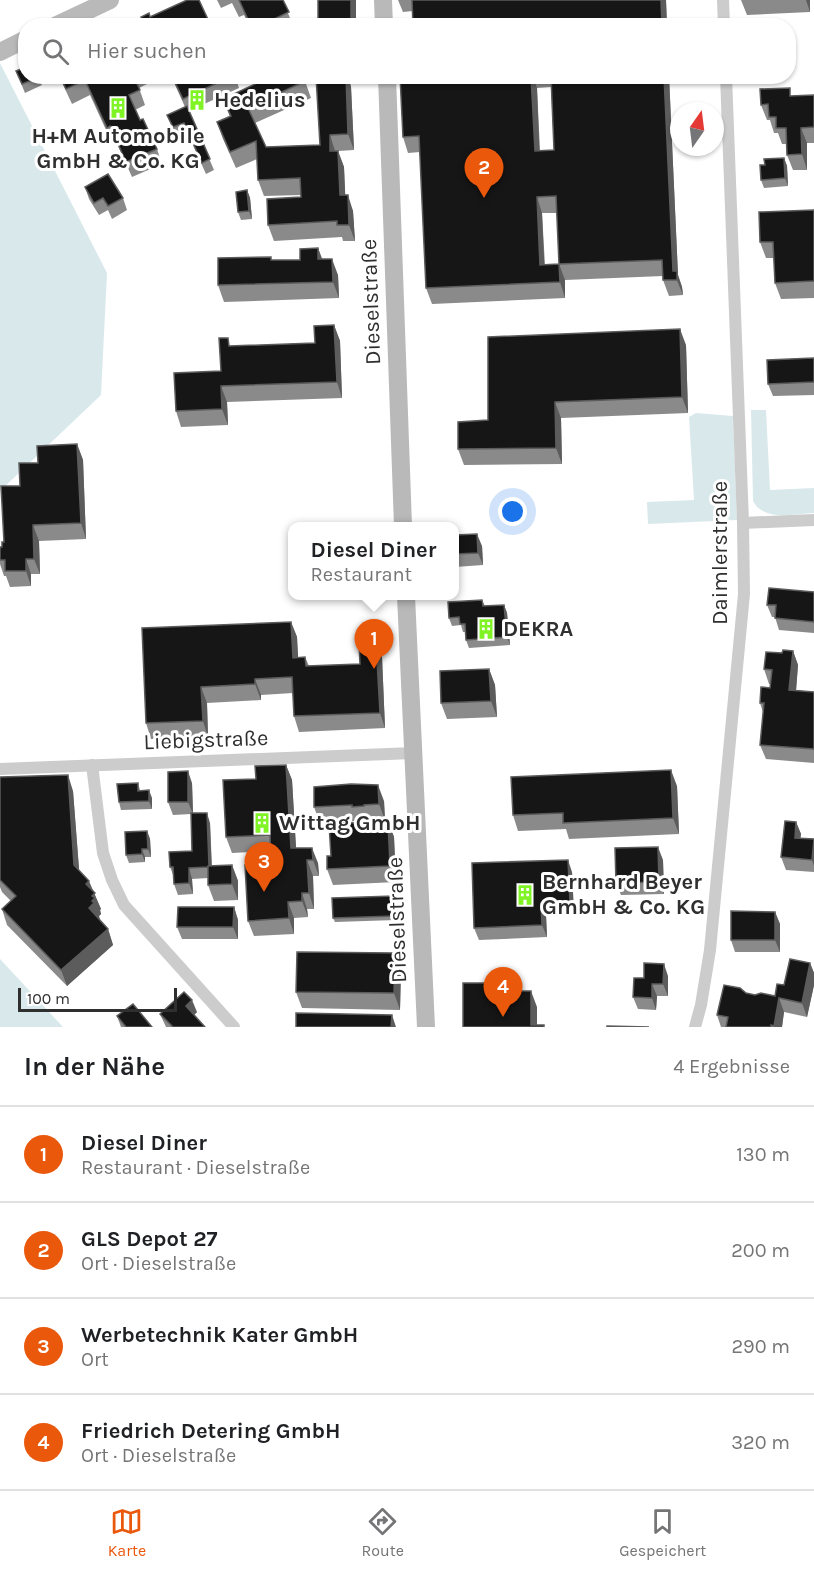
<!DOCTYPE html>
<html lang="de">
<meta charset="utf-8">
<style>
:root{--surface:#fff;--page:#f2f2f2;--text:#202124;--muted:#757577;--line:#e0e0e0;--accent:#ea580c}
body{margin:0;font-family:Karla,sans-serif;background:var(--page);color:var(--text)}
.compass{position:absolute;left:670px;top:102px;width:54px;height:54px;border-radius:50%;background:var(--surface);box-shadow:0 2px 4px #0004;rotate:14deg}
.scale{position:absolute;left:18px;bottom:15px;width:159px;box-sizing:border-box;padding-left:6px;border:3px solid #2f2f2f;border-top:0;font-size:16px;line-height:21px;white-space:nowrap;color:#2f2f2f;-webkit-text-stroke:4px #fff;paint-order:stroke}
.you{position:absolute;left:513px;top:512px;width:21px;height:21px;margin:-15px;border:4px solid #fff;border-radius:50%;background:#1a73e8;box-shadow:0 0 0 9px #1a73e833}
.badge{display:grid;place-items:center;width:39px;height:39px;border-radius:50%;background:var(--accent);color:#fff;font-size:20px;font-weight:700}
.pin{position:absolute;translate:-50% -50px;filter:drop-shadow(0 2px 3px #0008)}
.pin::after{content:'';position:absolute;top:32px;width:21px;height:18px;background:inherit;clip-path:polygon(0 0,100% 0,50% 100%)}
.popup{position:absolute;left:288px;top:522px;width:171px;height:78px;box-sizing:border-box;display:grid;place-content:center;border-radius:12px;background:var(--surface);filter:drop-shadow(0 2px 4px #0005);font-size:20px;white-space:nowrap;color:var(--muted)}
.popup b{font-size:22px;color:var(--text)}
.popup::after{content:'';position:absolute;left:50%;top:100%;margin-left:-12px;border:12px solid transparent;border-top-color:var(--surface)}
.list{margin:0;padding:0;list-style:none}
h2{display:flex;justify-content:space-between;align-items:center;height:78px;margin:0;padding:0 24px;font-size:26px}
h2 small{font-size:20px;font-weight:400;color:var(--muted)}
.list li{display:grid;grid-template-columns:39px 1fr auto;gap:18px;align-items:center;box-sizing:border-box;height:96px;padding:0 24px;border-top:2px solid var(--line)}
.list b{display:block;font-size:22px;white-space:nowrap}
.list p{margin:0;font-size:20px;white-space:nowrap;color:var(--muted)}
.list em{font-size:20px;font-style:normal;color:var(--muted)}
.icon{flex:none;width:33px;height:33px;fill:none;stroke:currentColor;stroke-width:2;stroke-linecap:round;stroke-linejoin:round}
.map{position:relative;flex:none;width:814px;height:1027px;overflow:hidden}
.search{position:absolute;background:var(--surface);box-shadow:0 2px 4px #0004;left:18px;right:18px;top:18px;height:66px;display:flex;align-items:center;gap:15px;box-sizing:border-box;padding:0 21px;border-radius:24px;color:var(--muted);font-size:22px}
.sheet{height:462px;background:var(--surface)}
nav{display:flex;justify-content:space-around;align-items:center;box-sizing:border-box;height:84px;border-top:2px solid var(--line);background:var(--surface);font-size:16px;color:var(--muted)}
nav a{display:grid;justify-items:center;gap:3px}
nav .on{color:var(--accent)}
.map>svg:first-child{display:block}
.green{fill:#d9e9eb}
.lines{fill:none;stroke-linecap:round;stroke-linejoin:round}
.street{stroke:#ccc;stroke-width:12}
.secondary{stroke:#b9b9b9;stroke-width:18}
.wall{fill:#8a8a8a;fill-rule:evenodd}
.shaded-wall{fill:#5c5c5c}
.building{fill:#161616;stroke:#5c5c5c;stroke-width:1.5;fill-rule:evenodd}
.labels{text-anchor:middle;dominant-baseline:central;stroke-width:6;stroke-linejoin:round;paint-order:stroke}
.poi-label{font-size:22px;font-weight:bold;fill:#2f2f2f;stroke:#fff;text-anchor:start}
.street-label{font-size:22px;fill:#2f2f2f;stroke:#fff}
</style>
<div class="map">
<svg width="814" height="1027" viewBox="0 0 814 1027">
<rect width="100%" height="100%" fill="#fff"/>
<!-- green -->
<g class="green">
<path d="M0,63L107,273L101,395L0,491Z"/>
<path d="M751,410H766L770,490L814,488V513C794,514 764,522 753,501Z"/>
<path d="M696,413L733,416L737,520L648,524L647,502L694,500L689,417Z"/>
<path d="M0,959L63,1027H0Z"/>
</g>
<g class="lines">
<!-- street -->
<g class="street">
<path d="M723,0L724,26"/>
<path d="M743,523L814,520"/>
<path d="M92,765L103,853L112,880L124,905L234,1027"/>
<path d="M0,769L414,753"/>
<path d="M695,1027L701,1005L710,950L744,594L743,523L726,76"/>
</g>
<!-- secondary -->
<g class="secondary">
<path d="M383,0L384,26"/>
<path d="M55,26L110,0"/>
<path d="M0,52L26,39"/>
<path d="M387,76L403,526"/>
<path d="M406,596L426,1027"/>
</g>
</g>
<!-- wall -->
<g class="wall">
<path d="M217,0H283L293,26H249L244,15L239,17L232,3L221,8Z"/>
<path d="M398,0H666L667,26L413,11L403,12Z"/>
<path d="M741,0H810V12L747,15Z"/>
<path d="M16,71L39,76L42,85L25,93Z"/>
<path d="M59,76H147L149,83L139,88L145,105L135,110L157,149L162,164L132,177L116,141L112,143L90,95L72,104Z"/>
<path d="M171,76H235L239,88L189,111L214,170L206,174L188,134L177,139L167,115L185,107Z"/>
<path d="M316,76H348L351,87L354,150L338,151L344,167L345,195L353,211L355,241H343L342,237L274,241L268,225L301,197V195L264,196L258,180L257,159L236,168L223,139L217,122L230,117L223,99L305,81L311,98L255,123L266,147L320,145Z"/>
<path d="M400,76H669L678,275L682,287L683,295L669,296L663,280V276L565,280V298L432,304L426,288L420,152L408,153L403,137ZM551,87L554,150H540L537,88ZM542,213H557L559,264L545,265Z"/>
<path d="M814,95V143H807V170H793L787,155V144H782L778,133H774L770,120H767L761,105L792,96Z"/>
<path d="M784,158L787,166L788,186L764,188L761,180L765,165Z"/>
<path d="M85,187L123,198L127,210L112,219L108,210L99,215L89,199Z"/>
<path d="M247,190L250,198L252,219L241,220L238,212Z"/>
<path d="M814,210V298L781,299L775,283L774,258H766L760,242Z"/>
<path d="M318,248L322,259L338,275L339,298L224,302L218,285L272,260H300Z"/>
<path d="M334,325L340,341L342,398L227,402L228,425L181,427L176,411L221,371L232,346L315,343Z"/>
<path d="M686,345L688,413L561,418L562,464L464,465L458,449L488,420Z"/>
<path d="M814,358V395L773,396L768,384Z"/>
<path d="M77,444L83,460L86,539L39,541L40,574H31V586L10,587L6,576H4L0,564V547H2L4,542L20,486L38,463Z"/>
<path d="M455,535L482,546L483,565L455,567Z"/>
<path d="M814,592V633L779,630L775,617H772L767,605Z"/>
<path d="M482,600L485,606L504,605L507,613L510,645L469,648L466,640V632H463L461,625L452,626L449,618Z"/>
<path d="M291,622L297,637L298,658L305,657L309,666L360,664L376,642L382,657L385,728L299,732L294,716L293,693L261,695V700L207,703L208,737L151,739L146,723Z"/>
<path d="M793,651L798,665L796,690L814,692V763L766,759L760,745L763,712L760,703L770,688V684H769L764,669L782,653Z"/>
<path d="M489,669L495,685L497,717L447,719L441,703Z"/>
<path d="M286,765L292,780L296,848L318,863L319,876H313L314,909H307L308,917L294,918V934L254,936L248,921L271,864V851L232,853L226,837L256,779Z"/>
<path d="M0,777L73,791L79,870L93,891L101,909L100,910L101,914L99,916V920L108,929L113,945L67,986L7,925L2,909L11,901L2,892L0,887Z"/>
<path d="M138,783L140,790L152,798V809L121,810L119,802Z"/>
<path d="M192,783L193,813L210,823L212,866L232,865L238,881V900L214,901L208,885V878L192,879L193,894L178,895L174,884V877L170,867L192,851L191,814L173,815L168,802Z"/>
<path d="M677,786L679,834L569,839L566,829L518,831L513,815Z"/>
<path d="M384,801L385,820L370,821V822L388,821L394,837L396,882L333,885L327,869L331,856L358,823L357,821L320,823L314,807Z"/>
<path d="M796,822L801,834L800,838L814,839V872L786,870L781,857Z"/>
<path d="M147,831L150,839L151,857H145V862L129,863L126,855Z"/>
<path d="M663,860L664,894L621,895L616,883Z"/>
<path d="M572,872L574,914L546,915L547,937L479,940L474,928Z"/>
<path d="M396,900V920L335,922L333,918Z"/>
<path d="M234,907L238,920V939H182L177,927Z"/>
<path d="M775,912L780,924V952H735L731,940Z"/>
<path d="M810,963L814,973V985L807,1017L784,1012L782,1027H721L717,1015L755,995L775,996L784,985Z"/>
<path d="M401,969L400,1010L302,1008L296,992Z"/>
<path d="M668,976V996H657L656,1010L638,1009L633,997L644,978Z"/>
<path d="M197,1012L194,1015L205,1027H166L160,1014Z"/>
<path d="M117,1016L152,1027H121Z"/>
</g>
<!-- shaded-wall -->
<g class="shaded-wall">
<rect x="351" y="0" width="5" height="26"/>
<path d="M661,0H666L667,26H662Z"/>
<path d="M806,0H810V12Z"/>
<path d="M346,76H348L351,87L354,150L348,134Z"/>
<path d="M531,76H533L537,88L540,166L535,151Z"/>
<path d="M664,76H669L678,275L682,287L683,295L673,271Z"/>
<path d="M801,128L807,143V170L802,154Z"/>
<path d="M330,135L335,151H330Z"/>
<path d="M338,151L344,167L346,211L340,195Z"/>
<path d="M784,158L787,166L788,186L785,178Z"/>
<path d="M247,190L250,198L252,219L249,211Z"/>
<path d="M348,195L353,211L355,241L349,225Z"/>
<path d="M537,197L542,213L545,281L540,265Z"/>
<path d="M318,248L324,264L318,259Z"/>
<path d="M332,259L338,275L339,298L333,282Z"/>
<path d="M559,264L565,280V298L560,282Z"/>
<path d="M334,325L340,341L342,398L337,382Z"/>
<path d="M680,329L686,345L688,413L682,397Z"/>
<path d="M221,386L227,402L228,425L222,409Z"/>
<path d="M555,402L561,418L562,464L556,448Z"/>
<path d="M77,444L83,460L86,539L81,523Z"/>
<path d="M33,525L39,541L40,574L34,559Z"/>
<path d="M477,534L482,546L483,565L478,553Z"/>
<path d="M26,559L31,574V586L26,571Z"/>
<path d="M504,605L507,613L510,645L507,637Z"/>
<path d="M291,622L297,637L299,674L293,658Z"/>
<path d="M376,642L382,657L385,728L380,713Z"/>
<path d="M793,651L798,665L795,704L789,690Z"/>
<path d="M489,669L495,685L497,717L491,701Z"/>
<path d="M255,679L261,695V700L255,684Z"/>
<path d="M201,687L207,703L208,737L203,721Z"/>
<path d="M286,765L292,780L297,864L291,848Z"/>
<path d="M671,770L677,786L679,834L673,818Z"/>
<path d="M188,771L192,783L193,814L188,802Z"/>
<path d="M68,775L73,791L80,881L74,865Z"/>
<path d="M378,785L384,801L385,820L379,804Z"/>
<path d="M149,790L152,798V809L149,801Z"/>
<path d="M207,813L210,823L212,878L209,867Z"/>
<path d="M388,821L394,837L396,882L390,866Z"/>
<path d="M796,822L801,834L799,850L795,838Z"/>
<path d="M147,831L150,839L151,857L148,849Z"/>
<path d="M814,839V866L812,860Z"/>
<path d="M658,847L663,860L664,894L659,882Z"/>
<path d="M312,848L318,863L319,876L313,860Z"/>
<path d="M142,849L145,857V862L142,854Z"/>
<path d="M307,860L313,876L314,909L309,893Z"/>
<path d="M568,860L572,872L574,914L570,902Z"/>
<path d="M232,865L238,881V900L232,884Z"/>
<path d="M189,868L192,879L193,894L189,883Z"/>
<path d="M89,881L101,909L100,910L101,914L99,916L100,919L95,924L89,908L86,884Z"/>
<path d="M302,893L307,909L308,917L302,901Z"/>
<path d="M394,896L396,900V920L395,916Z"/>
<path d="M288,902L294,918V934L289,918Z"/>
<path d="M541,903L546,915L547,937L542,925Z"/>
<path d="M234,907L238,920V939L233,927Z"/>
<path d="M775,912L780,924V952L775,940Z"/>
<path d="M108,929L113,945L67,986L61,970Z"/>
<path d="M395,953L401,969L400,1010L394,993Z"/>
<path d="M810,963L814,973V985L807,1017L802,1003Z"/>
<path d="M664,964L668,976V996L663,984Z"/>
<path d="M652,984L657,996L656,1010L652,998Z"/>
<path d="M531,991L537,1007V1027L531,1025Z"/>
<path d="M779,998L784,1012L782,1027H774Z"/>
<path d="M192,1000L197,1012L190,1019L186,1006Z"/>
<path d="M392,1015L396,1027H391Z"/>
</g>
<!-- building -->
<g class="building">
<path d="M187,0H199L211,26H145L141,17L149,13L150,17Z"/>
<path d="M239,0H283L289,12L276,18L280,26H251Z"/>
<rect x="318" y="0" width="33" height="26"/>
<path d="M412,0H661L662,26H413Z"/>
<path d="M26,67V76L39,77L22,84L16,71Z"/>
<path d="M60,76H133L140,90L129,95L140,120L143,119L157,149L126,162L110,126L107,128L85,80L66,89Z"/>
<path d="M172,76H232L183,99Z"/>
<path d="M272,76H303L305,81L248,108L266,147L320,145L316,76H346L348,134L330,135V151H338L340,195H348L349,225H337V221L268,225L267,199L301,197L300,178L258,180L256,141L230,152L217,122L231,116L223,99Z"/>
<path d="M400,76H531L535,151L554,150L551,76H664L673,271H677V280H663L662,260L559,264L560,282L426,288L419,136L403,137ZM556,196L559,264L540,265L537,197Z"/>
<path d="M790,88V96L814,95V127L801,128L802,154L787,155L786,128H776V117H769L768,104L761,105L760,89Z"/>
<path d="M187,106L210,159L202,163L184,123L173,127L167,115Z"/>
<path d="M784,158L785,178L761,180L760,165H765L764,159Z"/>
<path d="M108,174L123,198L108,206L103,198L94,203L85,187Z"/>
<path d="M247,190L249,211L238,212L236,192Z"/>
<path d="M814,210V281L775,283L773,242H760L759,212Z"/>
<path d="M318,248V259H332L333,282L218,285V258L271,257V260H300V249Z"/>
<path d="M334,325L337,382L221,386L222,409L176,411L174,373L221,371L219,338H228L229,346L315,343L314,326Z"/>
<path d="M680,329L682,397L555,402L556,448L458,449V422L488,420V337Z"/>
<path d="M814,358V382L768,384L767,360Z"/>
<path d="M77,444L81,523L33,525L34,559H26V571H5V560H0V547H2V542H4L1,486H20L19,463H38L37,446Z"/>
<path d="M477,534L478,553L455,554V535Z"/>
<path d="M769,588L814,592V622L775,618L776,605H767Z"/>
<path d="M482,600L483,606L504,605L507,637L466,640L465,624H460L459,617L449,618L448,602Z"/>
<path d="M291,622L293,658L305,657L306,666L360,664L359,642H376L380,713L294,716L292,677L255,679V684L201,687L203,721L146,723L142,628Z"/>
<path d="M783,650L793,651L789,690L814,692V749L760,745L764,703H760L761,687L770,688L772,670L764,669L766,652L782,653Z"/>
<path d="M489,669L491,701L441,703L440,671Z"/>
<path d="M286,765L291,848H312L313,860H307L309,893H302V901L288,902L289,918L248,921L245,865L271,864L270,835L226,837L223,780L256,779L255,766Z"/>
<path d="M671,770L673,818L563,823V813L513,815L511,777Z"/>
<path d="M188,771V802H168V772Z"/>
<path d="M68,775L74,865L89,881L86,884L95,893L92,896L95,898L92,901L94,903L89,908L108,929L61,970L2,909L16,896L0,880V777Z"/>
<path d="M138,783V791L149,790V801L119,802L117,784Z"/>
<path d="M351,784L378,785L379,804L364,805V806L352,807V805L314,807V787Z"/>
<path d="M191,813H207L209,866L208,867L189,868V883L174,884L173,867H170L169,852L192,851Z"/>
<path d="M388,821L390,866L327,869V856H331L329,824Z"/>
<path d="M785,821L796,822L795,838L814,839L812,860L781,857Z"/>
<path d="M147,831L148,849H142V854L126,855L125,832Z"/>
<path d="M658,847L659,882L616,883L615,848Z"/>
<path d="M568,860L570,902L541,903L542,925L474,928L472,863Z"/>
<path d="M232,865V884L208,885V866Z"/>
<path d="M394,896L395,916L333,918L332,898Z"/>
<path d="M178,907H234L233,927H177Z"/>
<path d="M731,911L775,912V940H731Z"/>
<path d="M297,952L395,953L394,993L296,992Z"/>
<path d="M790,959L810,963L802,1003L779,998L774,1026L771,1025V1027H726L728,1017L717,1015L724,985L740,988L746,993L755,995L761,993L775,996L777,984L784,985Z"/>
<path d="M644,963L664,964L663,984H652V998L633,997L634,978H644Z"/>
<path d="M463,983H490V991H531V1025H544V1027H463Z"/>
<path d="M184,992L192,1000L186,1006L205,1027H173L160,1014Z"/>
<path d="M133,1004L152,1027H126L117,1016Z"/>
<path d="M296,1013L392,1015L391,1027H296Z"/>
<path d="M607,1026L649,1027H607Z"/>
</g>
<!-- icons -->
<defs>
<g id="building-bare" transform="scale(1.62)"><path d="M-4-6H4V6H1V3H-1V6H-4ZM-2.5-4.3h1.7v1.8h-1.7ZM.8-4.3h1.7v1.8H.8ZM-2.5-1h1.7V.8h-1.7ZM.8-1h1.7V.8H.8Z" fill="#80f325" stroke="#fff" stroke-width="2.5" paint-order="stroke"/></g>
</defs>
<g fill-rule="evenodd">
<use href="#building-bare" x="197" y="100"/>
<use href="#building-bare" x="118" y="108"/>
<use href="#building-bare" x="486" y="629"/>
<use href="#building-bare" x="262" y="823"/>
<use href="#building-bare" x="525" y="895"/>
</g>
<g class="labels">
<!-- poi labels -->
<g class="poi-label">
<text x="214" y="100">Hedelius</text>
<text x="118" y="136" text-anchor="middle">H+M Automobile<tspan x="118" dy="25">GmbH &amp; Co. KG</tspan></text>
<text x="503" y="629">DEKRA</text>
<text x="279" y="823">Wittag GmbH</text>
<text x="542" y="882">Bernhard Beyer<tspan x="542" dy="25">GmbH &amp; Co. KG</tspan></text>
</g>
<!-- street labels -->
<g class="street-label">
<text transform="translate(371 302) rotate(-92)">Dieselstraße</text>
<text transform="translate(720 553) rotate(-90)">Daimlerstraße</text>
<text transform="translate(206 740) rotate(-2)">Liebigstraße</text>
<text transform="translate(397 920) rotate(-92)">Dieselstraße</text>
</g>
</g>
</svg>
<svg class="compass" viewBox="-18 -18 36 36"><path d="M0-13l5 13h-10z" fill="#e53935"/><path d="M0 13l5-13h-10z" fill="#757577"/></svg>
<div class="scale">100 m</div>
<div class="you"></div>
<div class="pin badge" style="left:374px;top:669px">1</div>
<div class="popup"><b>Diesel Diner</b>Restaurant</div>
<div class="pin badge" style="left:484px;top:198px">2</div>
<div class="pin badge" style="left:264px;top:892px">3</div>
<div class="pin badge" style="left:503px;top:1017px">4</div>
<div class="search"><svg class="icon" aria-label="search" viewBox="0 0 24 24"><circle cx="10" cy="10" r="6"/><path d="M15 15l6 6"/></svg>Hier suchen</div>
</div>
<section class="sheet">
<h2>In der Nähe<small>4 Ergebnisse</small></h2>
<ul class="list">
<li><span class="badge">1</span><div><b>Diesel Diner</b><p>Restaurant · Dieselstraße</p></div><em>130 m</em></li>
<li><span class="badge">2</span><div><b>GLS Depot 27</b><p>Ort · Dieselstraße</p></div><em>200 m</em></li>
<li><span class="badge">3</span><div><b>Werbetechnik Kater GmbH</b><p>Ort</p></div><em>290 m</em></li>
<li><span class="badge">4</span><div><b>Friedrich Detering GmbH</b><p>Ort · Dieselstraße</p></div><em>320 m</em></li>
</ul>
</section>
<nav>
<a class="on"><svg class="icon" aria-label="map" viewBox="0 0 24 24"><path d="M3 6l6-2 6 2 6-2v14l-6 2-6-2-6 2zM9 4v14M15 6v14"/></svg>Karte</a>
<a><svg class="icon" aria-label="directions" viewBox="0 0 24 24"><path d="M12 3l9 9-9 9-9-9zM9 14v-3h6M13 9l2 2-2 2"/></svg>Route</a>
<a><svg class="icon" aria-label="saved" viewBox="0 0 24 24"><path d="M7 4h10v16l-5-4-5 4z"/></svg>Gespeichert</a>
</nav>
